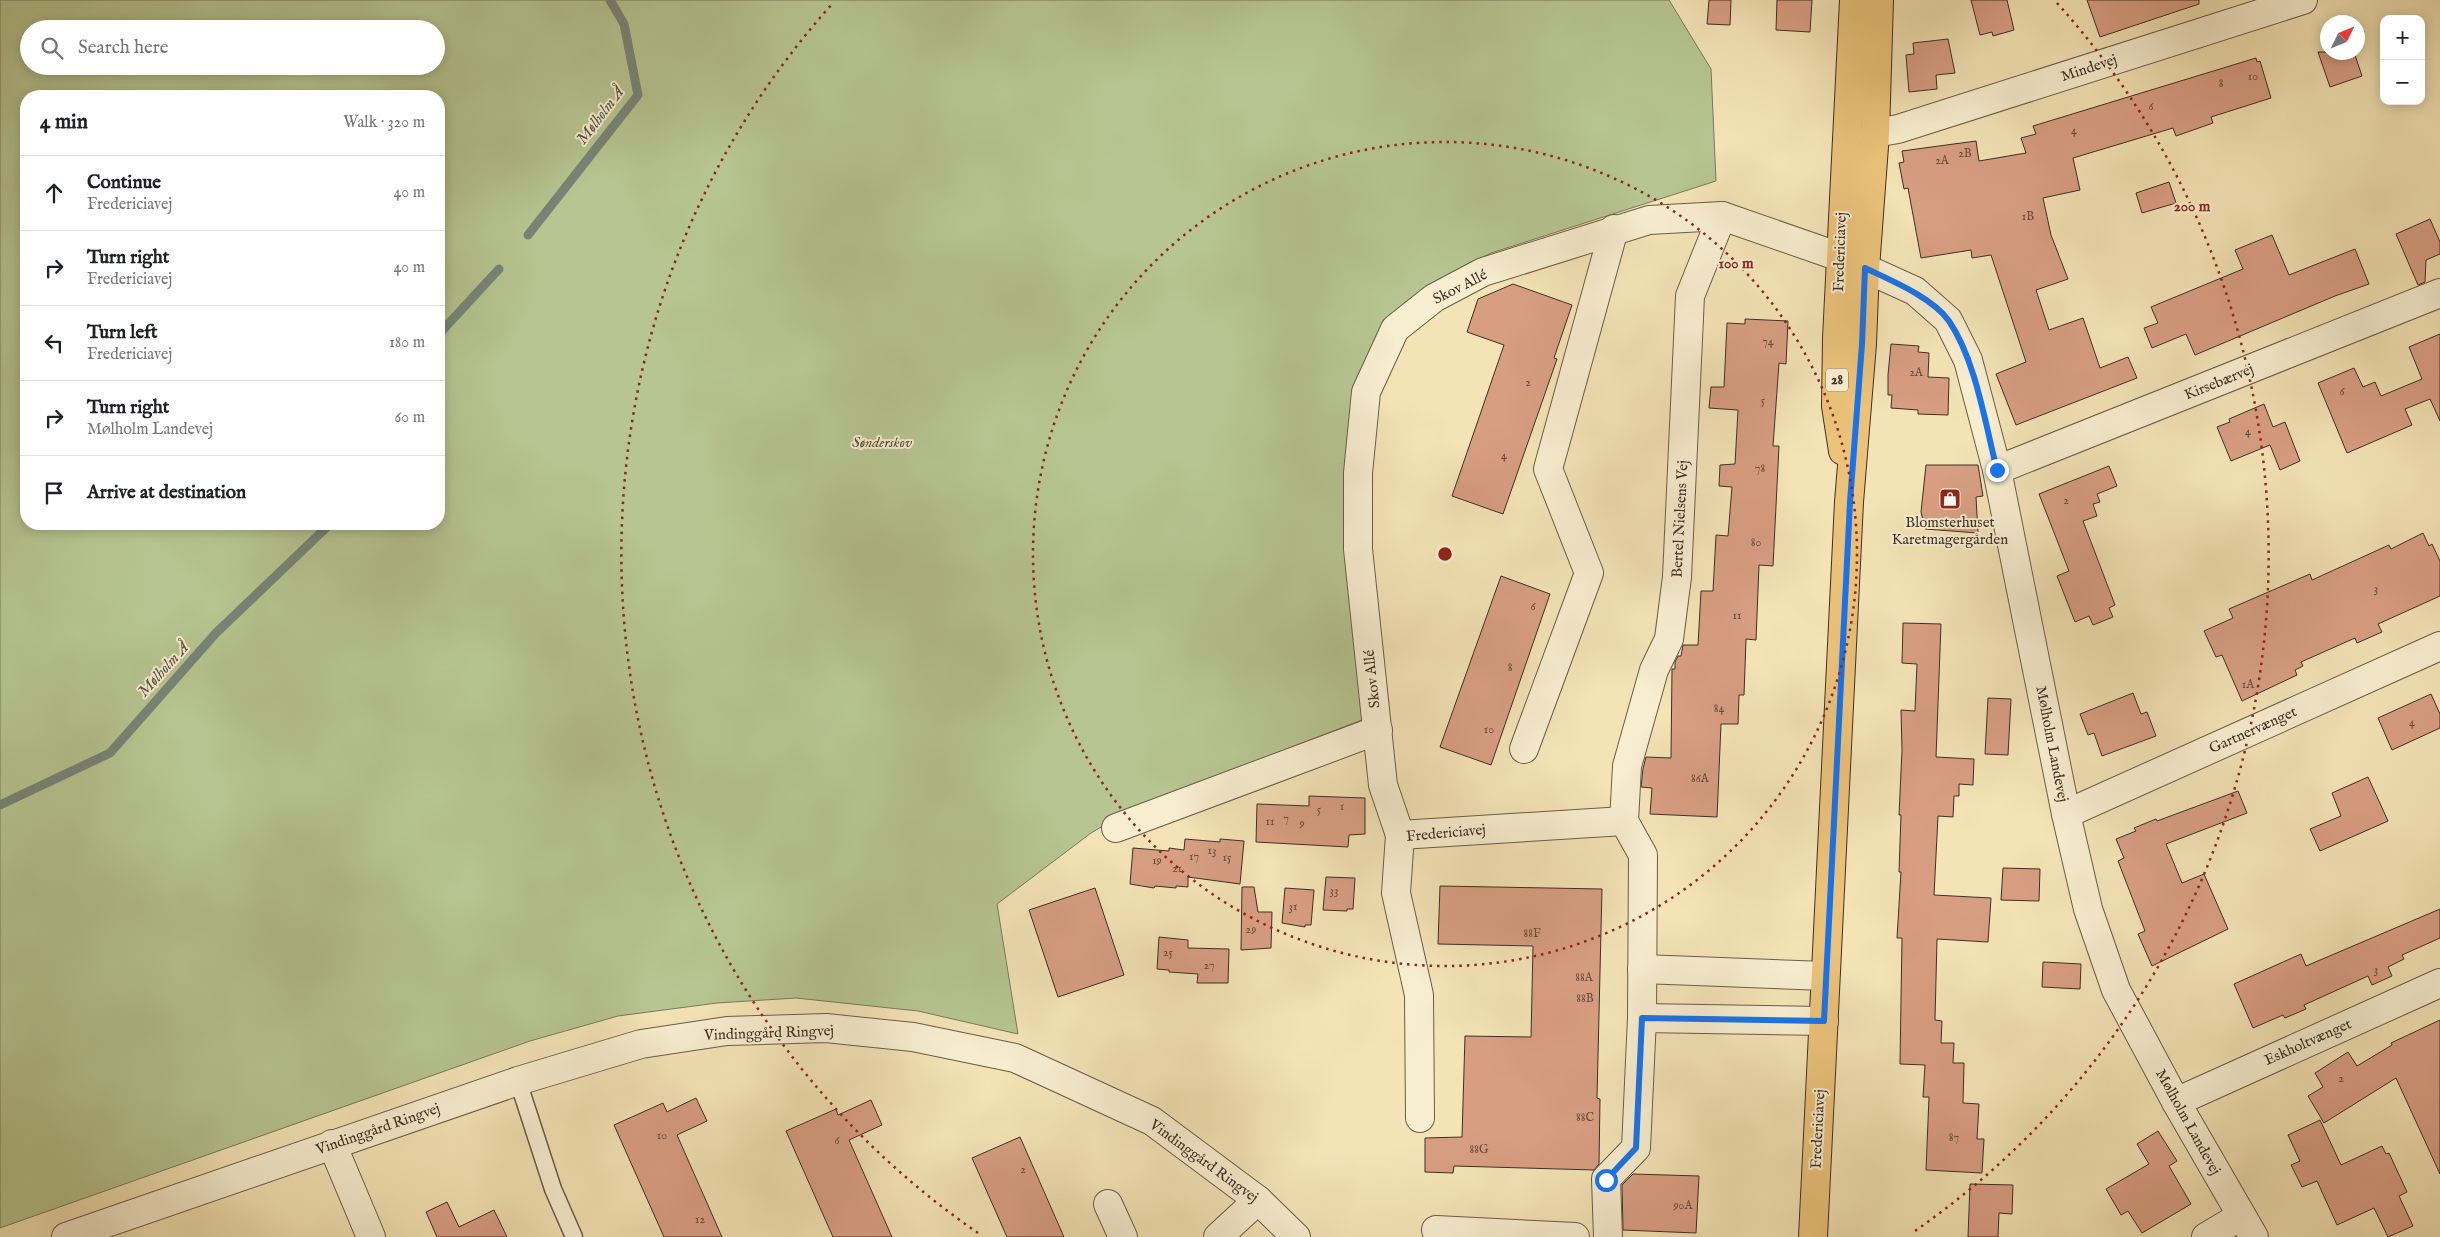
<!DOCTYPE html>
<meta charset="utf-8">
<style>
:root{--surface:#fff;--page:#f6f6f6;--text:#202124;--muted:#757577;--line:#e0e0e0}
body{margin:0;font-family:"IM FELL English",serif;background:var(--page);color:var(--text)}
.controls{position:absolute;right:15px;top:15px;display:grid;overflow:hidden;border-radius:10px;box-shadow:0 2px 12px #0003}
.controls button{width:45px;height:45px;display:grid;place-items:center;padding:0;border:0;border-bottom:1px solid var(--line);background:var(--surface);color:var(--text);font:25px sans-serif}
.compass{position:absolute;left:2320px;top:15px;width:45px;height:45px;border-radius:50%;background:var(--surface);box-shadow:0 2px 12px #0003;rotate:47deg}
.stop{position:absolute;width:15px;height:15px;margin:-11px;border:4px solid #1a73e8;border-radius:50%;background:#fff}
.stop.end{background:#1a73e8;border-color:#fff;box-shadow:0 1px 5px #0008}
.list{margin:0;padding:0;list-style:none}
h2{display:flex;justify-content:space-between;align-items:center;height:65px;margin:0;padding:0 20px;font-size:21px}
h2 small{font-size:16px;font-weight:400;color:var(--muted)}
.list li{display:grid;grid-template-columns:32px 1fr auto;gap:15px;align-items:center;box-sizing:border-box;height:75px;padding:0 20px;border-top:1px solid var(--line)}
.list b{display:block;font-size:19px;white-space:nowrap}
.list p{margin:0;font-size:16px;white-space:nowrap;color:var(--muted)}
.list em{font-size:16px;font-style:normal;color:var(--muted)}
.icon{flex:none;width:28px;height:28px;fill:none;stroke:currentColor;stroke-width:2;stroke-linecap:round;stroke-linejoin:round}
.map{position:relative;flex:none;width:2440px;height:1237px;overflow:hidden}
.search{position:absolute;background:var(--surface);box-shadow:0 2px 12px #0003;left:20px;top:20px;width:425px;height:55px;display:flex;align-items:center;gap:12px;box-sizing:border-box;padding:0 18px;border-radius:28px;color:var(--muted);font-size:19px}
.panel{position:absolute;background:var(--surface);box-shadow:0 2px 12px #0003;left:20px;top:90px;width:425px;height:440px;border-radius:20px}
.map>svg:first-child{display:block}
.green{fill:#b6c591;stroke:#7a7a5b;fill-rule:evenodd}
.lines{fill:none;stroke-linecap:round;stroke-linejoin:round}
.stream{stroke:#768577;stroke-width:9}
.building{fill:#d89e82;stroke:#3e2f25}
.service-casing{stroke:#6b5c49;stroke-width:19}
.minor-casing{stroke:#6b5c49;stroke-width:30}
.tertiary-casing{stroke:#6b5c49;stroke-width:30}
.primary-casing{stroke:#3e2f25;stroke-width:30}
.service{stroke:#f7edcf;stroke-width:16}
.minor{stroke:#f7edcf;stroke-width:28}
.tertiary{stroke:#f7edcf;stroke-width:28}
.primary{stroke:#eac27a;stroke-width:28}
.route{stroke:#1a73e8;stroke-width:6}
.ring{fill:none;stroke:#8f2418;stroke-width:2.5;stroke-dasharray:2.5 5}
.labels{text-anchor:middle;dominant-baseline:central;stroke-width:4;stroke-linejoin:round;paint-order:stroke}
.number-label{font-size:12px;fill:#644b3c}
.shield{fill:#f7edcf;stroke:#766858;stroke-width:1}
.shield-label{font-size:14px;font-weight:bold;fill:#3e2f25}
.street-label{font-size:15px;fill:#3e2f25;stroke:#f7edcf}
.park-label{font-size:15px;font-style:italic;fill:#564d3b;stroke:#f7edcf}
.poi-label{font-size:15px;fill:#3e2f25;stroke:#f7edcf}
.water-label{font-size:16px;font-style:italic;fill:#555347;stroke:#f7edcf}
.centre{fill:#8f2418;stroke:#f7edcf;stroke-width:2.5}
.ring-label{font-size:15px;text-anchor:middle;font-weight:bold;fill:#8f2418;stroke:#f7edcf;stroke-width:4;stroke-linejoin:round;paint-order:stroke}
</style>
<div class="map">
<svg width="2440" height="1237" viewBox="0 0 2440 1237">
<rect width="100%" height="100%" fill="#f3e3b5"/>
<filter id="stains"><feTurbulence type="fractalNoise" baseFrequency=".004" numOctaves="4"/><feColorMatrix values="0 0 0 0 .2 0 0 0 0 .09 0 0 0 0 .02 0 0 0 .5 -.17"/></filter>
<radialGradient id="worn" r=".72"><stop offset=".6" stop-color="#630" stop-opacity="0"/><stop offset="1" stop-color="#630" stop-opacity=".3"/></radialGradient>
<!-- green -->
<path class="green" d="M0,0H1669L1711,69L1716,181L1491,253L1438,280L1356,408L1367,718L1133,808L1091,833L997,904L1018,1034L918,1011L796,998L717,1003L618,1016L530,1041L0,1228ZM29,29H436V66H29ZM26,96H439V524H26Z"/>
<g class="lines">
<!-- stream -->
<g class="stream">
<path d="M528,235L638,95L624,24L610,0"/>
<path d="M439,334L499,269"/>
<path d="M0,805L110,753L216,633L330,524"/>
</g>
</g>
<!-- building -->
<g class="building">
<path d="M1709,0H1731L1730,25L1707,24Z"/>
<path d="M1777,0H1812L1810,32L1776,30Z"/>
<path d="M1971,0H2007L2014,30L1993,36L1992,32L1980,35Z"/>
<path d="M2087,0H2199V4L2100,37Z"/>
<path d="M1948,39L1955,73L1936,75L1937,89L1909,92L1906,55L1914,54L1913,43Z"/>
<path d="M2318,52H2354L2362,76L2330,87Z"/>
<path d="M2256,58L2257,62L2260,61L2271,98L2211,117L2213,123L2176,136L2173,128L2073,158L2080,190L2043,198L2051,235L2068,279L2036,290L2049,330L2083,318L2100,368L2128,357L2137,378L2016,425L1996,374L2026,362L1991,255L1972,258L1971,250L1921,258L1908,188L1904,189L1899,163L1904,162L1902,151L1976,141L1979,161L2026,153L2021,138L2036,134L2033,126Z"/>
<path d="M2169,182L2176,203L2142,213L2136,193Z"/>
<path d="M2430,219L2440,242V254L2426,260L2425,282L2418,285L2396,234Z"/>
<path d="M2272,235L2289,275L2355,249L2369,284L2335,296L2195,355L2186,334L2152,348L2144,328L2158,323L2151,307L2243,269L2235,250Z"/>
<path d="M1513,284L1572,305L1554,358L1557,359L1503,514L1452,496L1504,345L1467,332L1478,299Z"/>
<path d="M1745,319L1788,321L1786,364L1779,363L1773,446H1779L1773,566L1759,565L1756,640L1746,639L1744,695H1739L1738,724H1721L1717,817L1650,814L1652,788L1641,787L1643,769L1646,757L1671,758L1672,669H1675V662L1678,656H1681L1683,645H1698L1701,591H1713L1716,535L1728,536L1732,487L1719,486L1720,465L1735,464L1738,410L1709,408L1711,387H1724L1727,323L1745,324Z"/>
<path d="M2440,334V421L2430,399L2405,409L2412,425L2347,453L2318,383L2354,368L2363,387L2375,382L2381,396L2422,379L2409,347Z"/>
<path d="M1891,344L1919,346L1918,352L1929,353L1928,377L1949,378L1948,415L1918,414V410L1891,408L1892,395H1888V375Z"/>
<path d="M2264,404L2273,427L2285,422L2300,461L2280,470L2270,445L2231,461L2217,427L2230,422L2229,419Z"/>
<path d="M1926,465H1978L1983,496L1976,497L1978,533L1925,529L1921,512Z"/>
<path d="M2109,466L2117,486L2097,494L2100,502L2093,504L2097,516L2083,521L2115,605L2109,608L2113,617L2093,625L2089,616L2075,622L2057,576L2069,571L2039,494Z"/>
<path d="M2423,533L2429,546L2432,544L2440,561V596L2378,624L2382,632L2357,643L2355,638L2301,662L2303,666L2295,670L2297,675L2242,701L2222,655L2216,657L2204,631L2233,618L2229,609L2310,574L2312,580L2389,545L2391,549Z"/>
<path d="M1501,576L1550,594L1491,765L1440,747Z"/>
<path d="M1903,623L1941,624L1936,757L1974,759L1973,785L1959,784V796H1954L1953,817L1938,816L1934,895L1991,898L1988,942L1937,939L1935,1020L1942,1021L1941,1043H1954L1953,1063H1964L1963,1103L1979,1104L1977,1139H1984L1982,1173L1926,1170L1929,1097H1923L1925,1065L1900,1064L1902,938H1897L1901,872H1899L1901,815H1899L1902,750L1901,710L1915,711L1917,664L1902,663Z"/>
<path d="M2133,693L2141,714L2147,712L2156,736L2102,756L2094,733L2088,735L2080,714Z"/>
<path d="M2431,694L2440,714V728L2392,750L2378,718Z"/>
<path d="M1988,698L2011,699L2008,755L1985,754Z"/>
<path d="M2368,777L2388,821L2320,851L2310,829L2341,816L2332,793Z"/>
<path d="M2238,791L2247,813L2166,844L2182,883L2204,874L2228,929L2152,966L2138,934L2145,931L2118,861L2124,858L2116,839L2136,831L2134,828L2156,819L2157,821Z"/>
<path d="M1309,796L1365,798V834L1349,835L1348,847L1256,842L1257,804L1309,806Z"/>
<path d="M1185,839L1220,842V839L1244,841L1240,884L1188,877V887L1176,886V888L1155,886L1154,888L1130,884L1133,848L1169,851V848L1184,850Z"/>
<path d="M2003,868L2040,869L2039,901L2001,900Z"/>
<path d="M1326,877L1355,878L1353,909H1347V911L1323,910Z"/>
<path d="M1440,886L1602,889L1597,1098L1600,1099L1599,1164L1594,1170L1454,1166L1453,1173L1425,1172V1138L1462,1137L1465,1036L1531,1037L1533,946L1438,944Z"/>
<path d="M1242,887H1254L1258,912H1272L1271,948L1241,950Z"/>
<path d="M1095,888L1124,975L1058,997L1029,910Z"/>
<path d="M1285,888L1314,890L1311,925H1305V927L1282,923Z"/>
<path d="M2440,909V938L2402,955L2404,959L2388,967L2392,976L2372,985L2368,976L2304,1005L2306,1009L2285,1018L2283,1015L2253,1028L2234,984L2301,954L2306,966Z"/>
<path d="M1159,937L1188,940V948L1229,949L1228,983H1197L1198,974L1169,972V970L1157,969Z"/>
<path d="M2043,962L2081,964L2080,989L2042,987Z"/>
<path d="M2440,1020V1174L2396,1078L2324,1123L2308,1096L2323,1087L2315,1073L2348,1052L2357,1066L2392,1045L2391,1043Z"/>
<path d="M696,1098L707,1121L677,1135L722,1237H664L614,1125L663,1103L667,1112Z"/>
<path d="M871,1100L882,1125L849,1140L892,1237H833L786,1131L836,1109L838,1115Z"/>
<path d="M2320,1120L2341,1165L2382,1146L2386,1154L2389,1153L2407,1192L2399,1196L2413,1226L2388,1237L2374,1208L2337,1225L2317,1181L2302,1187L2291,1165L2300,1161L2288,1135Z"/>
<path d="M2158,1131L2177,1161L2169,1166L2191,1204L2142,1233L2128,1211L2121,1215L2106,1189L2149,1164L2137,1144Z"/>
<path d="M1020,1137L1064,1237H1007L972,1158Z"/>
<path d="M1633,1174L1699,1176L1696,1233L1623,1230L1622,1185Z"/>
<path d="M1970,1184L2013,1185L2012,1214L1999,1213L1998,1237H1968Z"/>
<path d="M447,1202L459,1227L494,1210L507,1237H437L426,1212Z"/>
</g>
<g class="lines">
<!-- service casing -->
<g class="service-casing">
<path id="service" d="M518,1081L553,1189L574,1237"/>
</g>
<!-- minor casing -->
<g class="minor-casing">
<g id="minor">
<path d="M1875,133L1898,129L2303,0"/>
<path d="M1997,470L2440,293"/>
<path d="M1524,749L1589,573L1548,469L1614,229"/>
<path d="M2066,814L2440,646"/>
<path d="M1624,821L1627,766L1654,670L1669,639L1677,577L1690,296L1722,216"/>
<path d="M1116,828L1378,730"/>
<path d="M1400,835L1383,785L1358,549V473L1366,392L1395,329L1434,298L1483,272L1649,220L1722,216L1840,257L1915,291L1948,320L1968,360L1997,470L2066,814L2088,909L2116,990L2176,1102L2254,1237"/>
<path d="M1642,969L1825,976"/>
<path d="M1642,1018L1824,1021"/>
<path d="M2176,1102L2440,983"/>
<path d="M1420,1118L1419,995L1396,893L1400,835L1624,821"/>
<path d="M332,1144L371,1237"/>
<path d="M1108,1204L1123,1237"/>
<path d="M1436,1230L1575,1237"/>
<path d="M1218,1237L1258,1200"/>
<path d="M1608,1237L1606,1179L1636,1148L1642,1018L1643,855L1624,821"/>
<path d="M2206,1237L2241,1216"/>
</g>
</g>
<!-- tertiary casing -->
<g class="tertiary-casing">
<path id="tertiary" d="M66,1237L518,1081L641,1044L727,1031L826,1028L913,1037L1015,1058L1152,1121L1258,1200L1296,1237"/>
</g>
<!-- primary casing -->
<g class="primary-casing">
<g id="primary">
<path d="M1843,451L1836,406L1837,338L1854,0"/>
<path d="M1813,1237L1849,502L1862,344L1865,268L1875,133L1879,0"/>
</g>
</g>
<!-- service -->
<use href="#service" class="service"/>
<!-- minor -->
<use href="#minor" class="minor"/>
<!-- tertiary -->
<use href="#tertiary" class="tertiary"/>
<!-- primary -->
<use href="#primary" class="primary"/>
</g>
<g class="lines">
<!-- route -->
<path class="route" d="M1606,1180L1636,1148L1642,1018L1824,1021L1850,502L1862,344L1865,268C1890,280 1932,297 1949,321C1976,361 1985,423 1997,470"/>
</g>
<!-- distance rings -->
<g class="ring">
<circle cx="1445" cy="554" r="412"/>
<path d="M978 1233A824 824 0 0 1 833 3M2057 3A824 824 0 0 1 1912 1233"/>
</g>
<!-- icons -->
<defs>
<g id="shop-square" transform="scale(1.125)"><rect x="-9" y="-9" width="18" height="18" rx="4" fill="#8f2418" stroke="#f7edcf"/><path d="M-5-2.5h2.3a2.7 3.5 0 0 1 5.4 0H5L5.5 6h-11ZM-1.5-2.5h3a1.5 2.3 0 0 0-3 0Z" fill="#fff"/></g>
</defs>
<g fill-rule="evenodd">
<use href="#shop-square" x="1950" y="499"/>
</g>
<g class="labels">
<!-- number labels -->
<g class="number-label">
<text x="2253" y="76">10</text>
<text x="2221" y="83">8</text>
<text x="2151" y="106">6</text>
<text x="2074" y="130">4</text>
<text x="1965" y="153">2B</text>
<text x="1942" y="160">2A</text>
<text x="2028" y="216">1B</text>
<text x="1768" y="341">74</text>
<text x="1916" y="372">2A</text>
<text x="1528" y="382">2</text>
<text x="2342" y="391">6</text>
<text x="1763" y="400">5</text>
<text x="2248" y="431">4</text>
<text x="1504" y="455">4</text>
<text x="1760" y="468">78</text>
<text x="2066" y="500">2</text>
<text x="1756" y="542">80</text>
<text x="2376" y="588">3</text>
<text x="1533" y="606">6</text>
<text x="1737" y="615">11</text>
<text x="1510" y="667">8</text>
<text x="2248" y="684">1A</text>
<text x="1719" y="708">84</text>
<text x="2412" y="722">4</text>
<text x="1489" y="729">10</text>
<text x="1700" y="778">86A</text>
<text x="1342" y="806">1</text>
<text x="1319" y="809">5</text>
<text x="1286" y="818">7</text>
<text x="1270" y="821">11</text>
<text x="1302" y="823">9</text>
<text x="1212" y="850">13</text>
<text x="1194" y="856">17</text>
<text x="1227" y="857">15</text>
<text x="1157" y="860">19</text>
<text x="1177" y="868">21</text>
<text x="1334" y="890">33</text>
<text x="1293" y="906">31</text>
<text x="1251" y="929">29</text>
<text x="1532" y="933">88F</text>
<text x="1168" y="952">25</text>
<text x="1209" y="965">27</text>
<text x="2376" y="969">3</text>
<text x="1584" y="977">88A</text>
<text x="1585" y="998">88B</text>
<text x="2341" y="1078">2</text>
<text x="1585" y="1117">88C</text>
<text x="662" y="1135">10</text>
<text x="1954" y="1137">87</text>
<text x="837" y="1140">6</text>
<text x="1479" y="1149">88G</text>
<text x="1023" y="1169">2</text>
<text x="1683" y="1205">90A</text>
<text x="700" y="1219">12</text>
</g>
<!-- shield labels -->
<rect class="shield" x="1826" y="368.5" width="22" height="23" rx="4"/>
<g class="shield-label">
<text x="1837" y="380">28</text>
</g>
<!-- street labels -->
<g class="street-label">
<text transform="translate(2089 68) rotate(-18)">Mindevej</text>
<text transform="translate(1840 252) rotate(-88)">Fredericiavej</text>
<text transform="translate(1460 287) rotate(-27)">Skov Allé</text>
<text transform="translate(2219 382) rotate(-22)">Kirsebærvej</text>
<text transform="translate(1680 519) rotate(-87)">Bertel Nielsens Vej</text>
<text transform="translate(1372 679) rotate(-96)">Skov Allé</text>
<text transform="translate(2253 730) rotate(-24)">Gartnervænget</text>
<text transform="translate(2052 744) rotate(79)">Mølholm Landevej</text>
<text transform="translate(1446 833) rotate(-5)">Fredericiavej</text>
<text transform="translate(769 1033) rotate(-2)">Vindinggård Ringvej</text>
<text transform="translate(2308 1042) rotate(-24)">Eskholtvænget</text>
<text transform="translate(2188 1122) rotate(61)">Mølholm Landevej</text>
<text transform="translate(378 1129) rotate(-19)">Vindinggård Ringvej</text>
<text transform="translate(1818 1129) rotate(-87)">Fredericiavej</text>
<text transform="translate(1204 1161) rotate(36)">Vindinggård Ringvej</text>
</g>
<!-- park labels -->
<g class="park-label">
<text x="882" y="442">Sønderskov</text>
</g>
<!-- poi labels -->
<g class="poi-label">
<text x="1950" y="522">Blomsterhuset<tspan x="1950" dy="17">Karetmagergården</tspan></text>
</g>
<!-- water labels -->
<g class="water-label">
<text transform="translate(601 116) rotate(-53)">Mølholm Å</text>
<text transform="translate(164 670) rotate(-48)">Mølholm Å</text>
</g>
</g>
<circle cx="1445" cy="554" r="8" class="centre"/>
<g class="ring-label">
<text x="2192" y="211">200 m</text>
<text x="1736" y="268">100 m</text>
</g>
<rect width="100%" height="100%" filter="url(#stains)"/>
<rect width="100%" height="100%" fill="url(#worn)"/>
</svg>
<div class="controls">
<button>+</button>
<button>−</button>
</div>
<svg class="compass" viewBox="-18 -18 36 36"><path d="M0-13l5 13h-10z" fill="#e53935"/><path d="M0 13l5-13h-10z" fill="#757577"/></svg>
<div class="stop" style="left:1606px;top:1180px"></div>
<div class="stop end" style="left:1997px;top:470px"></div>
<div class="search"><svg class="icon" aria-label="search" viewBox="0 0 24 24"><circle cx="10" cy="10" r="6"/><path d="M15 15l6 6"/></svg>Search here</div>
<section class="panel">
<h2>4 min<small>Walk · 320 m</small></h2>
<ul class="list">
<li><svg class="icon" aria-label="ahead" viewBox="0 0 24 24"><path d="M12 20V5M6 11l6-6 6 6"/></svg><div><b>Continue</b><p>Fredericiavej</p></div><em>40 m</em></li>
<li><svg class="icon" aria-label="right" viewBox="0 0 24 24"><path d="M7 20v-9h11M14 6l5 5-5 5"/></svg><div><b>Turn right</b><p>Fredericiavej</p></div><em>40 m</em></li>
<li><svg class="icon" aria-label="left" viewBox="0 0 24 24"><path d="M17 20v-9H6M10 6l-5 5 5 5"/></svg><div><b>Turn left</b><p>Fredericiavej</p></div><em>180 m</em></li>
<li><svg class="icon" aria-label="right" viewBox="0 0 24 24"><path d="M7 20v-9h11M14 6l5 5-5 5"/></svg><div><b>Turn right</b><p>Mølholm Landevej</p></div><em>60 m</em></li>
<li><svg class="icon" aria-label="arrive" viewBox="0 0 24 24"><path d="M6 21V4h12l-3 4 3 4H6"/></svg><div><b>Arrive at destination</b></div></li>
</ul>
</section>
</div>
